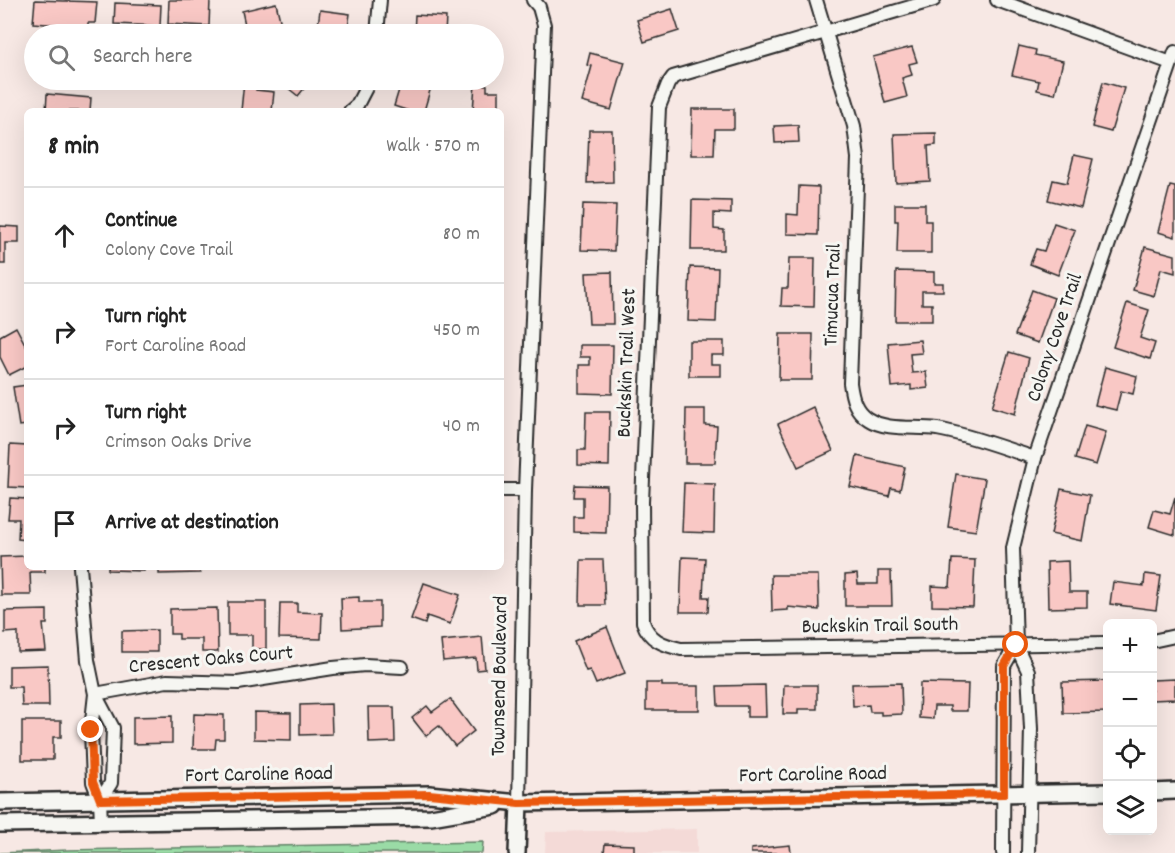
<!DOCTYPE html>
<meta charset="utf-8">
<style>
:root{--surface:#fff;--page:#f6f6f6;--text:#222;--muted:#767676;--line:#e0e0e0}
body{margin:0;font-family:Dekko,sans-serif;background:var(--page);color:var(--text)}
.controls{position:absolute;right:18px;bottom:18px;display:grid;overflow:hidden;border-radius:9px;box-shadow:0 6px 24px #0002}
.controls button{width:54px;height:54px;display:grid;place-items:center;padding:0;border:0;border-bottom:2px solid var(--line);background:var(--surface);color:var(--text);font:30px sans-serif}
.stop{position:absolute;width:18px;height:18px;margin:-14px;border:4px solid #ea580c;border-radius:50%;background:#fff}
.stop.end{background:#ea580c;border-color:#fff;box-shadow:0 2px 6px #0008}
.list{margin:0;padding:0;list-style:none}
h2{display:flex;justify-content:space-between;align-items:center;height:78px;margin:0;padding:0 24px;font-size:26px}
h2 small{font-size:20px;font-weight:400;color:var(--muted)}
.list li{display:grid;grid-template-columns:39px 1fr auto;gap:18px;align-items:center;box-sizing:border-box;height:96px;padding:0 24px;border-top:2px solid var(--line)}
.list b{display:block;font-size:22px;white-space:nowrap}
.list p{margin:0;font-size:20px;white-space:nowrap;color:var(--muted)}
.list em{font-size:20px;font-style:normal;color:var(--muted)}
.icon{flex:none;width:33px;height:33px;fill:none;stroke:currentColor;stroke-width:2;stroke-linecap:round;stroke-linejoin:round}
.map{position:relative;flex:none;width:1175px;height:853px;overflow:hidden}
.search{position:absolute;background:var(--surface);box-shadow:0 6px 24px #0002;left:24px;top:24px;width:480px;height:66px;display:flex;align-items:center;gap:15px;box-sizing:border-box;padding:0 21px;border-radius:33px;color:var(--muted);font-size:22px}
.panel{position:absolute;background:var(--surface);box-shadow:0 6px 24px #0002;left:24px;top:108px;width:480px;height:462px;border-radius:9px}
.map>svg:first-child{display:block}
.built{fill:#f4dad7}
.green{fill:#9adba6;stroke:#628368;stroke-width:1.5}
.building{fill:#f9c8c5;stroke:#2b2b2b;stroke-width:1.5}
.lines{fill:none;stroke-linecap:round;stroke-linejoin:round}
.minor-casing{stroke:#2b2b2b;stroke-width:16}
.tertiary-casing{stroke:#2b2b2b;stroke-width:20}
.minor{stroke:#f6f6f2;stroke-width:12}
.tertiary{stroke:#f6f6f2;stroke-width:15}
.route{stroke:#ea580c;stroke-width:8}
.labels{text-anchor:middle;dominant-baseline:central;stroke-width:6;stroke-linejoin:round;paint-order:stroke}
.street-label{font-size:21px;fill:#2b2b2b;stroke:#f6f6f2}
</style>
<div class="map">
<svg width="1175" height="853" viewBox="0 0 1175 853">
<rect width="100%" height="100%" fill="#f7e8e4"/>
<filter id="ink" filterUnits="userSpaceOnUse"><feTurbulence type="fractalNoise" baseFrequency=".0167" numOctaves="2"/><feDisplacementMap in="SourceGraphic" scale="12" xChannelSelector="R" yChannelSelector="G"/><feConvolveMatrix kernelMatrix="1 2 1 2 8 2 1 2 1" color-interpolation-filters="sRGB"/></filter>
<g filter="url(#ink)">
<!-- built -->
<path class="built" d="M697,829V853H545L546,832Z"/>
<!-- green -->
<path class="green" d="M483,842L482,853H0L68,850Z"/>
<!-- building -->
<g class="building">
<path d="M35,0L97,2L95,23H88V27L33,23Z"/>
<path d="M169,0H210L209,26L168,24Z"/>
<path d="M115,3L161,5L160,26L114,24Z"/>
<path d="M276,3L283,33L247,34L242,11Z"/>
<path d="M672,9L679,31L644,42L637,20Z"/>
<path d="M320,10L350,14L347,34L317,33Z"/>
<path d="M415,15L446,17L445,34H414Z"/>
<path d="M1019,46L1036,50L1035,55L1063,61L1055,94L1037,90L1039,81L1012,75Z"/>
<path d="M912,47L917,62L909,64L912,75L902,78L907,97L885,103L873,57Z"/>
<path d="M590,53L625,62L611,110L582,102L592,66L587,65Z"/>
<path d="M278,80H311L298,96Z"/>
<path d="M402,80H433L424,111H409L394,106Z"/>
<path d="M244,81L257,82L256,90L274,92L272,111H241Z"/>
<path d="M1103,82L1124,88L1111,132L1092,127Z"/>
<path d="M475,84L487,85V91H499V111H473Z"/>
<path d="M47,94L91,98L90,111H46Z"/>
<path d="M692,109H734V129H715L714,155H691Z"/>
<path d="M798,125L799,142L775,143L774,126Z"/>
<path d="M589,130H612L613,182L587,183Z"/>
<path d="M936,133V145L928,146L930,181L896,183L894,134Z"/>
<path d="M1074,155L1093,159L1081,208L1048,200L1053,180L1067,183Z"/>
<path d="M799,186L819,187L818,235L787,234V214L798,215Z"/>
<path d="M1170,186L1175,187V237L1158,232Z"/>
<path d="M692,200L731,201V214L714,213V229L724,230V250H691Z"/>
<path d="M583,204L616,205L614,251L581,250Z"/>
<path d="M895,204H925V221H931V253H897L898,221H895Z"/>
<path d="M1054,223L1075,230L1058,275L1030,264L1036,249L1044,251Z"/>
<path d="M0,226L19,227V243H5V264H0Z"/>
<path d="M1145,247L1175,255V273L1161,269L1154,296L1133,290Z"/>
<path d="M789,258H815L814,307L781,306L782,288H788Z"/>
<path d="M690,267L718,268L716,322L688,321Z"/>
<path d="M896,271L934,272V283H943V291H922V304H932V321H895Z"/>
<path d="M612,272L613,324H589L586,273Z"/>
<path d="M1032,290L1054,298L1038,343L1015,335Z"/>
<path d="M1127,303L1149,310L1140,338L1155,343L1150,359L1113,347Z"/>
<path d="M16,327L27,348V366L9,375L0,357V336Z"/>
<path d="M780,334H813L812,380H779Z"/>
<path d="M920,340L922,353L910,354L912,373L926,372L928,388L911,390V385L892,387L888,343Z"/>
<path d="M689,341H724V355H711V364H721V376H689Z"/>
<path d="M580,345H613L612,394L579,393V365H590V357H580Z"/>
<path d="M1009,352L1029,358L1015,414L992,407Z"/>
<path d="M1105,367L1137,376L1133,394L1121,391L1116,410L1095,405Z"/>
<path d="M27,385V425L19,426L13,387Z"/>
<path d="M813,407L833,451L798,467L778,424Z"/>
<path d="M686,409H705V425L717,426L715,463H685Z"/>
<path d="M586,412H610L609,466L578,465V450H585Z"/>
<path d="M1085,426L1106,432L1096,465L1075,459Z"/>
<path d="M10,445L27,446V488L8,487Z"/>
<path d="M857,456L905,467L900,490L891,488L889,496L850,487Z"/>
<path d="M956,474L985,479L976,531L948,527Z"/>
<path d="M684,483L715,484L714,533L682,532Z"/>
<path d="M575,485L607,486L606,533L574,532V517H583V497H574Z"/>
<path d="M1061,489L1090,495L1082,541L1051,534Z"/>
<path d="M1175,497V535L1149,527L1154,510L1170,514Z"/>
<path d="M10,498L27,499V540L18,539L19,519H8Z"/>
<path d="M27,556V567H45V572H30L31,595H1L0,557Z"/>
<path d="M682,557L705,558L703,597H709L708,612H680Z"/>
<path d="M952,559L975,560L973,607L932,606V586L950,587Z"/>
<path d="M581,560H603L605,605H580Z"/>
<path d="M1068,561L1069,592H1087V607L1048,608L1047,562Z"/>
<path d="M108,567H144V571L108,570Z"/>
<path d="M159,567H200V573L159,574Z"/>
<path d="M878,571H891L892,606H845V575L857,574L858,584H878Z"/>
<path d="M1145,574L1161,576L1156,610L1110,604L1113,582L1144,586Z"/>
<path d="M771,575H818L819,610L788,607V610L772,611Z"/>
<path d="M424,583L460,595L450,624L427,616L425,624L411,619Z"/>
<path d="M359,597V602H380V627L342,629L341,598Z"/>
<path d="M228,602H266V649H252V635H228Z"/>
<path d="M280,603H297V612L322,613L321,639L279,638Z"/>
<path d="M217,608L218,652H202V639H179V634H170V609Z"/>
<path d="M47,610V624H43L46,651L18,652V632L5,633V611Z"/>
<path d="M607,627L625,673L596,684L590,670L586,671L574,641Z"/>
<path d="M157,630V652H122V631Z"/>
<path d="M482,637L485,669L477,670L476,658L443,661L441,641Z"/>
<path d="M48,665L49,706H22L21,687H9V666Z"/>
<path d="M1175,679V699L1152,700V680Z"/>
<path d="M1108,681V712L1063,713L1062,682Z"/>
<path d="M646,683H662V686H699V710H646Z"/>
<path d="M901,683L902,714L881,715V712H870L869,705L853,706L852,684Z"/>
<path d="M920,683L968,684L967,711H950V706H934L933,719L919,718Z"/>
<path d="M765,685L766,717H747V706H718L717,686Z"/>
<path d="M784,685H817V709H798V714H783Z"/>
<path d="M450,699L474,731L455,746L439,726L426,736L412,718L427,706L432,712Z"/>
<path d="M331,704L332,734L300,735V705Z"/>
<path d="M368,707H394L395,742L369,743Z"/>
<path d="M254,712L291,713V740L254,739Z"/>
<path d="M194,714L224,715V739H216L215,749H193Z"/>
<path d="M172,716V743L133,744V717Z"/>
<path d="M22,721H61V737H53V760H22Z"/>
<path d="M605,844L634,845V853H604Z"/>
<path d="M790,845L791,853H751V849Z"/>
</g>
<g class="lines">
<!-- minor casing -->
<g class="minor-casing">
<g id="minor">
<path d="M816,0L854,126L858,158L850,383C852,398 855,411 868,419C886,431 916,426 937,429C970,435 1003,448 1035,458"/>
<path d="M934,0L673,77L668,84L659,107L642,502L643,622C649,640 663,645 681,649L1108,643"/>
<path d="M997,0L1171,63"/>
<path d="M377,34L380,0"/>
<path d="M350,111L357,105L370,80"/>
<path d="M501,490H525"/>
<path d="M80,567L88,660L95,694L91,730L93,782L100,800L101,822"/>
<path d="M1152,641L1175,636"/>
<path d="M95,694L167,681L238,683L333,668L365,665L402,667"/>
<path d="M95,694L113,728L111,783L100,800"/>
<path d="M519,803L525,490L544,25L539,7L533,0"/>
<path d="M1003,853L1004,666L1016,645"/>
<path d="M1028,853L1031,729L1028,671L1016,645L1013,548L1035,458L1175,52"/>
</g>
</g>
<!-- tertiary casing -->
<g class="tertiary-casing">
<g id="tertiary">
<path d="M1152,792L1175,791"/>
<path d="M0,802L429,794L519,803L1108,792"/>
<path d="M0,824L431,817L495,806"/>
<path d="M517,853L519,803"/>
</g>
</g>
<!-- minor -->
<use href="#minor" class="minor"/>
<!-- tertiary -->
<use href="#tertiary" class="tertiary"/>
</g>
</g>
<g class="lines" filter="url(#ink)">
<!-- route -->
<path class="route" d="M91,730L93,782L100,800L429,794L519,803L1004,794V666L1016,645"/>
</g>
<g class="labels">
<!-- street labels -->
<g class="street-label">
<text transform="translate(834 295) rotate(-88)">Timucua Trail</text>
<text transform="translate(1056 338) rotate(-71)">Colony Cove Trail</text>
<text transform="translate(628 363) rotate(-88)">Buckskin Trail West</text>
<text transform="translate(880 627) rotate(-1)">Buckskin Trail South</text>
<text transform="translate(211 661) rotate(-5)">Crescent Oaks Court</text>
<text transform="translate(501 676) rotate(-89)">Townsend Boulevard</text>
<text transform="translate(259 776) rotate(-1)">Fort Caroline Road</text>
<text transform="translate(813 776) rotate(-1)">Fort Caroline Road</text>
</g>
</g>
</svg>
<div class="controls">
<button>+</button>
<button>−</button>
<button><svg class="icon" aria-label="locate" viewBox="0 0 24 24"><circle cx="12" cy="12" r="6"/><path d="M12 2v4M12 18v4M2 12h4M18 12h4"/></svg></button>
<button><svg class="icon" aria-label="layers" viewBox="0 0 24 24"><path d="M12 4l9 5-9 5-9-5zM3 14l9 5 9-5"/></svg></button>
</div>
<div class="stop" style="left:1016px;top:645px"></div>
<div class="stop end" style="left:91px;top:730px"></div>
<div class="search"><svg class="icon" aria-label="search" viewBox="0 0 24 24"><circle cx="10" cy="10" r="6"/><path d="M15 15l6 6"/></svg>Search here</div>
<section class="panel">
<h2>8 min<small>Walk · 570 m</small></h2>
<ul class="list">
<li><svg class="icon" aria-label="ahead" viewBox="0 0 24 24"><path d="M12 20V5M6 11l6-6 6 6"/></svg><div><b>Continue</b><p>Colony Cove Trail</p></div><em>80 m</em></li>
<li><svg class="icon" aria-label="right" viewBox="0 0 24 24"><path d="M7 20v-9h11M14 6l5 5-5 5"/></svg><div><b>Turn right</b><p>Fort Caroline Road</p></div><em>450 m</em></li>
<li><svg class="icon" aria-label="right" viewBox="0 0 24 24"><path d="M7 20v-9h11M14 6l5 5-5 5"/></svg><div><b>Turn right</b><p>Crimson Oaks Drive</p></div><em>40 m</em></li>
<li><svg class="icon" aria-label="arrive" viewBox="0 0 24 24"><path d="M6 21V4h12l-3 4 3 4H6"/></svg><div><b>Arrive at destination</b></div></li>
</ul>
</section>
</div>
